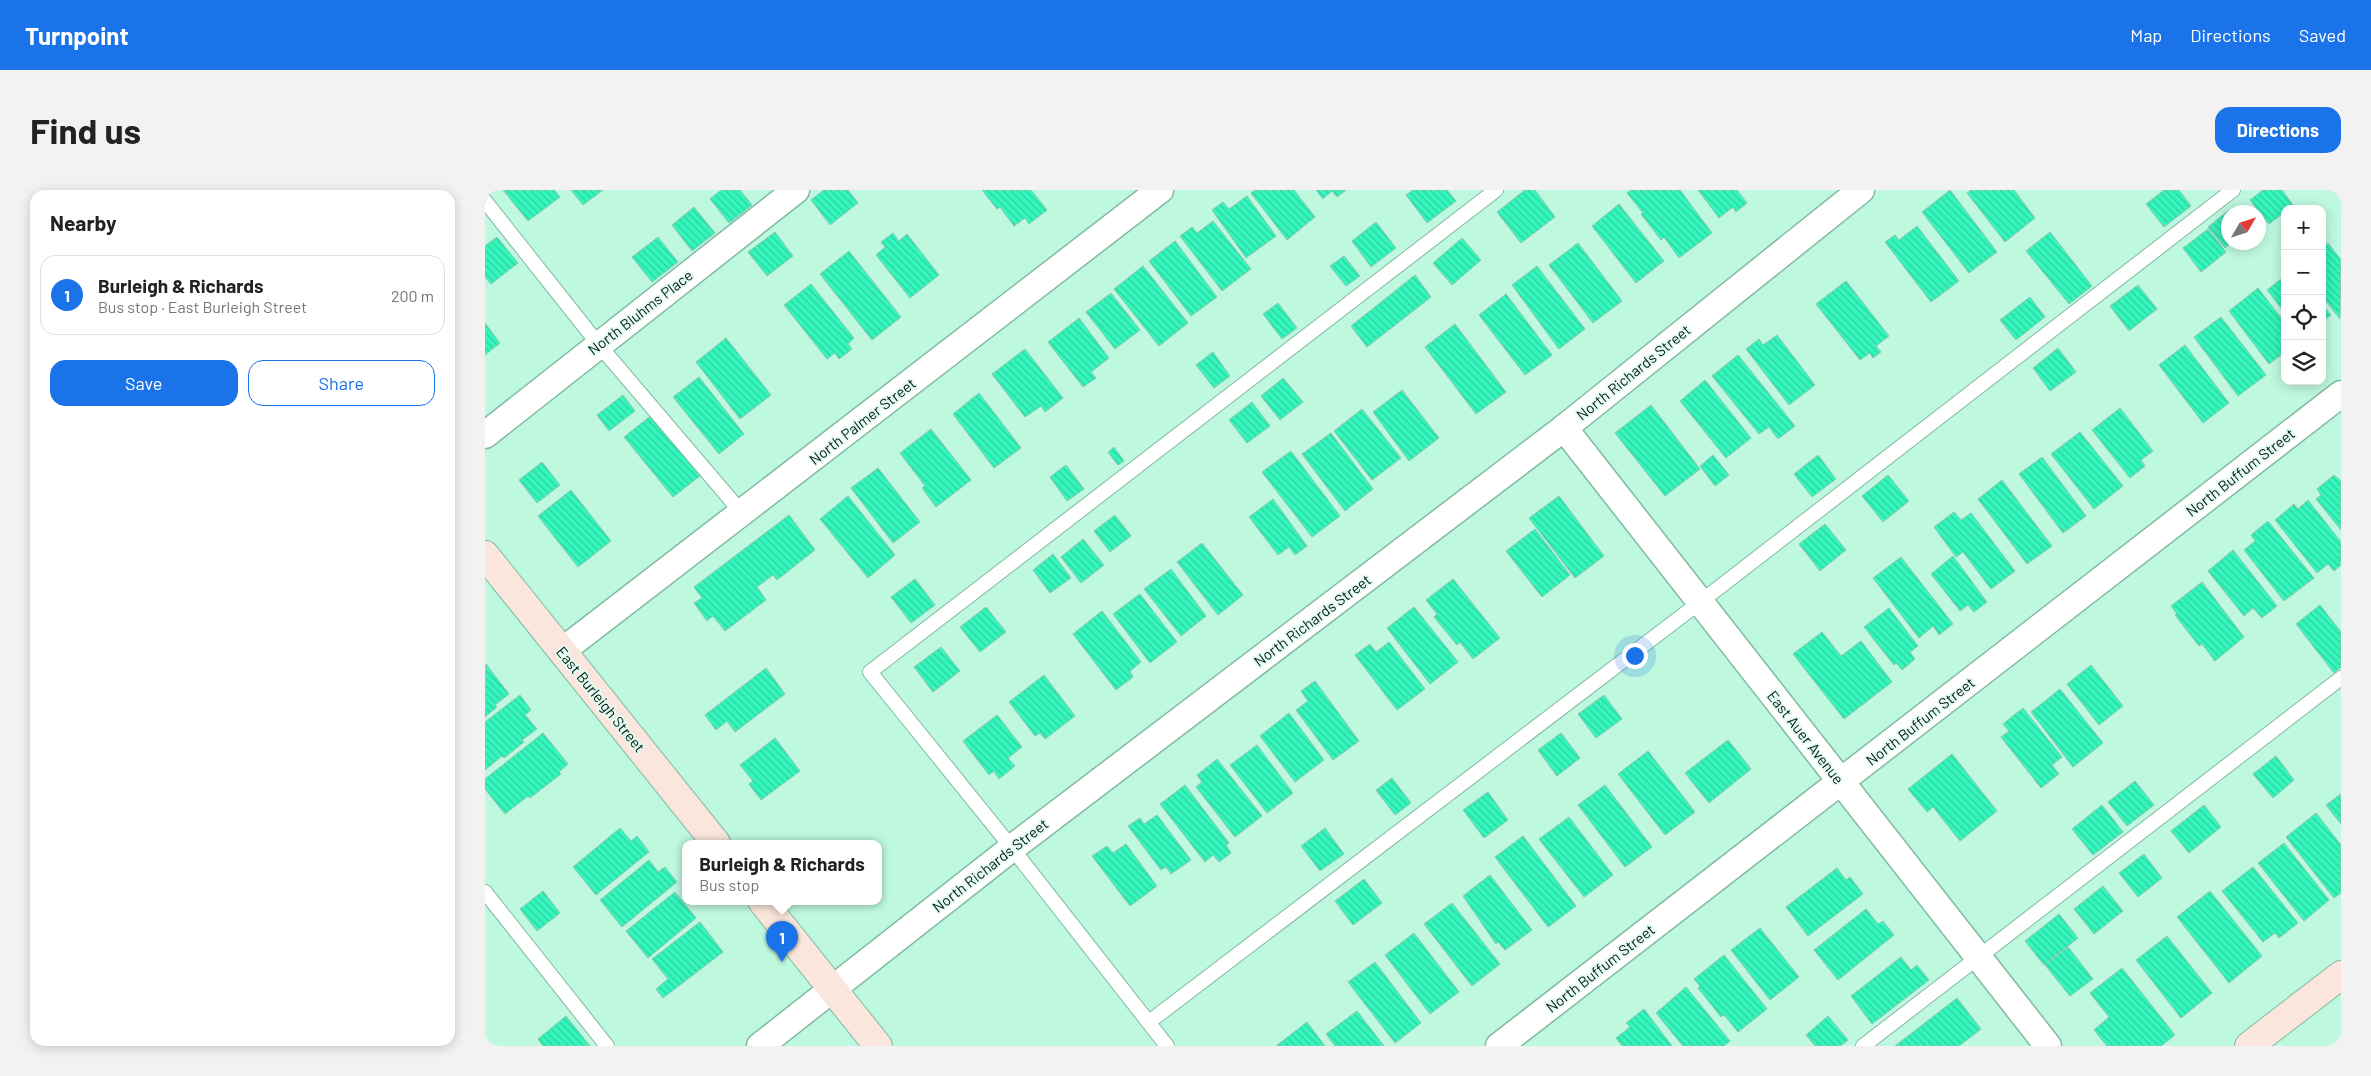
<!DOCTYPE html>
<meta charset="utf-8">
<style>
:root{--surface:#fff;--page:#f2f2f2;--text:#222;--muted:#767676;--line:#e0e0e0;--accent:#1a73e8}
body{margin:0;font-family:Barlow,sans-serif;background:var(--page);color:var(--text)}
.controls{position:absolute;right:15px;top:15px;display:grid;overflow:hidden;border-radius:10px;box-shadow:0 2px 12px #0003}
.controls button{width:45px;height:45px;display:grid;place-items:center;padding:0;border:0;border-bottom:1px solid var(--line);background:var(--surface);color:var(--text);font:25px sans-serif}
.compass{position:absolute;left:1736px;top:15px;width:45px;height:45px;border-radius:50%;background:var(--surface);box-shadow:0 2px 12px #0003;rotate:51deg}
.you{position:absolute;left:1149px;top:465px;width:18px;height:18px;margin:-12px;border:4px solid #fff;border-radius:50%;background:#1a73e8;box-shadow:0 0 0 8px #1a73e833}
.badge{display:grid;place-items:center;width:32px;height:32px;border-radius:50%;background:var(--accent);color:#fff;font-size:16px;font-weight:700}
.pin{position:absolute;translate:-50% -41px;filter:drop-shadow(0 1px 2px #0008)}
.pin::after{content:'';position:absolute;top:26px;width:18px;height:15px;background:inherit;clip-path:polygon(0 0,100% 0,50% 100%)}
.popup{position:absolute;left:197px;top:650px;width:200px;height:65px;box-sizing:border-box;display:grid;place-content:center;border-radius:10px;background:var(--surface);filter:drop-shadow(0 1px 4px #0005);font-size:16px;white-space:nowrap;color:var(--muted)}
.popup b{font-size:19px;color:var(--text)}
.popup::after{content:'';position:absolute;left:50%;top:100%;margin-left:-10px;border:10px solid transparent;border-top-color:var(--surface)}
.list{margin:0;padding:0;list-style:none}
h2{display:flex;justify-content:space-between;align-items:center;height:65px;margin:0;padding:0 20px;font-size:21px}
h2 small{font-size:16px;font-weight:400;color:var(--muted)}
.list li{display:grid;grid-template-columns:32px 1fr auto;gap:15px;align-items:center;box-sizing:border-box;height:80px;margin:0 10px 10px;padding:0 10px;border:1px solid var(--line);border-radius:15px}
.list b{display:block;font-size:19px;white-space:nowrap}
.list p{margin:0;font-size:16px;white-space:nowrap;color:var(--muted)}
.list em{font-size:16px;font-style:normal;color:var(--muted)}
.actions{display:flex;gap:10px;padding:15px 20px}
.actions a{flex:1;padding:11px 0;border:1px solid var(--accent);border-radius:15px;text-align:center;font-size:18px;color:var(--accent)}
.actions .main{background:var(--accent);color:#fff}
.icon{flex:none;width:28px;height:28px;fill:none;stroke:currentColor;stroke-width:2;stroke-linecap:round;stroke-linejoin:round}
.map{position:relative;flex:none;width:1856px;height:856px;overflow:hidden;border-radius:15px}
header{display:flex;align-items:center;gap:30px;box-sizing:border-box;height:70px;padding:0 25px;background:var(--accent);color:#fff}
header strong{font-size:24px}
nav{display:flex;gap:28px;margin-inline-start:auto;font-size:18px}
.intro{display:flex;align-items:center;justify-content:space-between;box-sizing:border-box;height:120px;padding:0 30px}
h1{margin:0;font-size:35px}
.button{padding:12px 22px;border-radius:15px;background:var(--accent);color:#fff;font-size:18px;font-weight:700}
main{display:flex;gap:30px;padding:0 30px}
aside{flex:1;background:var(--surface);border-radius:15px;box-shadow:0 2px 12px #0003}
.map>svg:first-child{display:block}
.building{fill:url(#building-back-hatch);stroke:#8ec6af}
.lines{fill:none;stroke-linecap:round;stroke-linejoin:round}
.lane-casing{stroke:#81baa2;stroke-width:16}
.street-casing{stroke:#81baa2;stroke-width:29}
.secondary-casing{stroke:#81baa2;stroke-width:30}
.lane{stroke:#fff;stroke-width:14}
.street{stroke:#fff;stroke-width:26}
.secondary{stroke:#fae6dc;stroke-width:28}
.labels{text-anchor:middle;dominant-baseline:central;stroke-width:4;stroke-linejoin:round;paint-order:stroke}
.street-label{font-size:15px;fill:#051c13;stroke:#e6fcf2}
</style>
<header>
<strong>Turnpoint</strong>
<nav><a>Map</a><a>Directions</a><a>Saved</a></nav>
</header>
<div class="intro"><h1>Find us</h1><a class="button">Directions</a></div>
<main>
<aside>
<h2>Nearby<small></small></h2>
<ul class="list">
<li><span class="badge">1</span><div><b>Burleigh &amp; Richards</b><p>Bus stop · East Burleigh Street</p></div><em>200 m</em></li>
</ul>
<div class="actions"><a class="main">Save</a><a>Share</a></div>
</aside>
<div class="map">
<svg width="1856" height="856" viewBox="0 0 1856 856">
<defs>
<pattern id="building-back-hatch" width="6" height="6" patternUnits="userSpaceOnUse" patternTransform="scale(1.25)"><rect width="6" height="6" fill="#34f5bb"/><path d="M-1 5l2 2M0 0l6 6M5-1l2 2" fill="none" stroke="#2cd1a0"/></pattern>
</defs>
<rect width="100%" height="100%" fill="#bef8df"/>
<!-- building -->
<g class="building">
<path d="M18,0H69L75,7L43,31Z"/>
<path d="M86,0H118L98,15Z"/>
<path d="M236,0H255L267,15L244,33L225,9Z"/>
<path d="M339,0H363L373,13L345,35L326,10Z"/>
<path d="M497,0H546L562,20L544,34L540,28L529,36L515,17L512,19Z"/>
<path d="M770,0H809L830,27L802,50L766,3Z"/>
<path d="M831,0H861L852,7L847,1L838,9Z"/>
<path d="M928,0H962L971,11L942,33L921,5Z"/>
<path d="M1040,0H1050L1070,27L1036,53L1012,22Z"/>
<path d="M1146,0H1195L1227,43L1194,68L1179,47L1176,50L1156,24L1158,23L1142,3Z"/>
<path d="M1213,0H1252L1262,13L1251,22L1248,17L1234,28Z"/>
<path d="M1465,0L1512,62L1484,83L1437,22Z"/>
<path d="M1486,0H1529L1550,28L1520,52L1482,3Z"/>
<path d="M1679,0H1694L1706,16L1679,37L1661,14Z"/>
<path d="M1778,0H1797L1808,15L1800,19V22L1784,34L1765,10Z"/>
<path d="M762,6L791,46L761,68L727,20L738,12L744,19Z"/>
<path d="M1134,14L1179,71L1151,93L1107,36Z"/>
<path d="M209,17L230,43L207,61L187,35Z"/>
<path d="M1744,20L1746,22H1744V52H1747L1740,58L1723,37Z"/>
<path d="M728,31L766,79L737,101L695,46L707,37L712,43Z"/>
<path d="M891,32L911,58L886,77L867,51Z"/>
<path d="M1432,36L1474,91L1446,112L1400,52L1410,45L1414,50Z"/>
<path d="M1723,39L1741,62L1716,82L1698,58Z"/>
<path d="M290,42L308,66L282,86L263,62Z"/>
<path d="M1565,42L1607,96L1584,114L1541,61Z"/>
<path d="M408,43L414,51L422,44L454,85L425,108L391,65L400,57L396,52Z"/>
<path d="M12,47L33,73L6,94L0,87V56Z"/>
<path d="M173,47L193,72L167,92L147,67Z"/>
<path d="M977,48L996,70L967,95L948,73Z"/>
<path d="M690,51L732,107L706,126L664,71Z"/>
<path d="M1093,53L1137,111L1108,133L1064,75Z"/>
<path d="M1843,53L1856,70L1855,129L1837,106V58Z"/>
<path d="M364,61L416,127L387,150L335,84Z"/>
<path d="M859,66L875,86L861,96L845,76Z"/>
<path d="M658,76L703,133L674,156L629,99Z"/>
<path d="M1052,76L1100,139L1074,159L1027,95Z"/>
<path d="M930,85L946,107L882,157L866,136Z"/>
<path d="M1800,86V123L1782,100Z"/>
<path d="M1361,91L1404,146L1391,156L1396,162L1388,168L1385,163L1375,170L1331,114Z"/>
<path d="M326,94L369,148L363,154L367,159L354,169L350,163L342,169L299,115Z"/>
<path d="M1653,95L1672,119L1644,141L1625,116Z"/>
<path d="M1773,98L1800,133V162L1784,174L1744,121Z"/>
<path d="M626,103L655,140L630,159L601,122Z"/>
<path d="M1021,104L1067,165L1040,185L994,125Z"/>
<path d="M1545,107L1560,127L1531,150L1515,130Z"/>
<path d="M793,113L812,138L797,149L778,124Z"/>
<path d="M1837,114L1846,125L1837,132Z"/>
<path d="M1736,127L1781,185L1753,206L1709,147Z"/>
<path d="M594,128L624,168L606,182L611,188L598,197L563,152Z"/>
<path d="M0,133L15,153L0,165Z"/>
<path d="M970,134L1021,202L991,224L940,157Z"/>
<path d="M1292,145L1330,195L1304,215L1261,159L1274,149L1278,155Z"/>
<path d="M241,148L286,205L255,229L211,172Z"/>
<path d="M1700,155L1744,213L1718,233L1674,175Z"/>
<path d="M1573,158L1591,182L1565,201L1548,178Z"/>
<path d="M540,159L578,208L560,222L556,216L540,227L507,184Z"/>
<path d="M728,162L745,186L729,198L711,175Z"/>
<path d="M1253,165L1310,236L1293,249L1284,237L1274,244L1227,186Z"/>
<path d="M214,187L259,244L234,264L188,207Z"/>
<path d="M798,188L818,212L795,230L776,206Z"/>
<path d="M1220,190L1266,248L1241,268L1195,211Z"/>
<path d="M917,200L954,248L924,271L888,222Z"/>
<path d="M494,203L536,258L509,278L468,224Z"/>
<path d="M138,205L150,221L124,241L112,225Z"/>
<path d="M767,212L785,236L762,253L744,230Z"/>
<path d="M1166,215L1215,279L1180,306L1130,243Z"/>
<path d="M1635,218L1668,261L1656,270L1660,276L1645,288L1607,240Z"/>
<path d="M877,219L916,268L887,290L849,241Z"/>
<path d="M168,224L216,285L188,307L139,247Z"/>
<path d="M446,239L486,290L451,317L437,298L440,296L415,263Z"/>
<path d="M1595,242L1638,296L1609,319L1566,264Z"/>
<path d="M846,243L888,299L860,321L817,264Z"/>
<path d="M629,257L639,271L633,275L623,262Z"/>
<path d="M806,261L855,326L827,347L777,282Z"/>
<path d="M1228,265L1244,285L1230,296L1215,276Z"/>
<path d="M1333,265L1351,289L1327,307L1309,284Z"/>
<path d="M1557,267L1601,326L1578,343L1534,284Z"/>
<path d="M57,272L75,295L52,313L34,290Z"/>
<path d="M581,275L599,299L582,311L565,287Z"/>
<path d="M393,278L435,332L408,353L366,298Z"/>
<path d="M1403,285L1424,311L1398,332L1377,306Z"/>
<path d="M1849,285L1856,291V340L1831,309L1836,305L1832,299Z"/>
<path d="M1517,290L1567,356L1542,374L1493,309Z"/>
<path d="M86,300L126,351L93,377L53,326Z"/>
<path d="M363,306L410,365L383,388L335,329Z"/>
<path d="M1074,306L1119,366L1090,388L1044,328Z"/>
<path d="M788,309L822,356L810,365L804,357L793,365L764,327Z"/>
<path d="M1823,310L1856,352V375L1849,381L1843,374L1832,383L1790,330L1809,314L1813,319Z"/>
<path d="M1469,322L1476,330L1486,323L1530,381L1506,399L1478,362L1471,367L1449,337Z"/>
<path d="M304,325L330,360L292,390L288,385L272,397L281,410L240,441L228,426L222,431L209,413L217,408L209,397Z"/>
<path d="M630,325L646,346L625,362L609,341Z"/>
<path d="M1783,331L1829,388L1799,411L1759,360L1770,351L1766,345Z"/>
<path d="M1340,334L1361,360L1335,381L1314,354Z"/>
<path d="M1050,339L1085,385L1057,407L1021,361Z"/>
<path d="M598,349L619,375L596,393L576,367Z"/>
<path d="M717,353L758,405L733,425L692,372Z"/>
<path d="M1748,360L1792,416L1777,428L1768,418L1759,426L1723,381Z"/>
<path d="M568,364L586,388L565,403L548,380Z"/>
<path d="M1468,366L1502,412L1489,422L1483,415L1475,421L1446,384Z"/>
<path d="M1416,367L1468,434L1454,445L1448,436L1434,448L1388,388Z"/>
<path d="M686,379L721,426L696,446L659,399Z"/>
<path d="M430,389L450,415L426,433L406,407Z"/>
<path d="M968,389L1015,448L988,469L975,452L972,455L949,427L952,424L941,410Z"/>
<path d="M1717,392L1759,447L1730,471L1717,454L1714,456L1690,425L1692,424L1686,416Z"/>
<path d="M655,404L692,452L665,473L628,424Z"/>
<path d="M1835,415L1856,442V477L1849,483L1811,434Z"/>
<path d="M501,417L521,442L495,462L475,437Z"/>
<path d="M929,417L973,472L945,494L902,438Z"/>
<path d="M1404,418L1433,456L1425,462L1430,469L1417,480L1411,473L1409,475L1379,437Z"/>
<path d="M617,421L656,472L645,481L648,487L631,500L588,444Z"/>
<path d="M1337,442L1356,466L1376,451L1407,492L1359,529L1308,464Z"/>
<path d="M904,452L940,499L912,520L870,465L885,454L891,462Z"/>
<path d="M456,457L475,481L448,502L429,477Z"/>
<path d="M1,474L24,504L10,515L12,517L0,527Z"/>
<path d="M1606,475L1638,516L1614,535L1582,494Z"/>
<path d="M281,478L300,504L250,542L242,531L231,540L220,525Z"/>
<path d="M559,485L590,526L560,549L555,543L550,546L524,512Z"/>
<path d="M830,491L874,551L848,570L811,520L823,511L816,501Z"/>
<path d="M1575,499L1618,553L1588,577L1546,522Z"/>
<path d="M35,505L46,520L40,525L52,539L37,550L39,552L19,568L17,566L0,580V532Z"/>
<path d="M1119,505L1137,529L1111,548L1093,524Z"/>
<path d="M1538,518L1577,567L1567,575L1574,584L1556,598L1516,547L1524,541L1518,534Z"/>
<path d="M804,523L839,570L810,592L775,546Z"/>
<path d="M512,525L537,557L523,568L530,576L514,589L509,581L504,585L478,551Z"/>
<path d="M58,543L83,574L74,582L76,584L45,608L43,606L20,624L0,599V589Z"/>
<path d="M1076,543L1095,568L1072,586L1053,560Z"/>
<path d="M290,548L315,581L276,610L264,594L268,591L255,575Z"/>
<path d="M1243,550L1266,579L1224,613L1200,583Z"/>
<path d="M772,555L808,603L782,623L745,575Z"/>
<path d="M1163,561L1210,622L1180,645L1133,584Z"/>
<path d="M1467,564L1512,621L1475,651L1448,617L1442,622L1423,599Z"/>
<path d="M1791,566L1809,590L1788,608L1768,584Z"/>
<path d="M732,569L777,626L750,647L711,597L717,592L712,585Z"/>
<path d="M907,588L926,613L910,625L891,600Z"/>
<path d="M1650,591L1669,615L1642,636L1623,612Z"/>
<path d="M700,595L744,653L741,655L746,663L734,672L728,665L720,672L675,614Z"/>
<path d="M1120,595L1167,657L1140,677L1093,615Z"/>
<path d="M1003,602L1023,630L999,648L978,620Z"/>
<path d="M1856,604V634L1841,615Z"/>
<path d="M1617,615L1638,642L1608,665L1587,639Z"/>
<path d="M1719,615L1736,637L1704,663L1686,641Z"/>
<path d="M1831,623L1856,655V703L1849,708L1801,647Z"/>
<path d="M672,625L706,670L686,684L681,677L676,680L643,636L655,628L659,634Z"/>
<path d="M1084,627L1128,685L1099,707L1054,649Z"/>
<path d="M135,638L146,651L152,646L164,662L111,705L88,677Z"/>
<path d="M840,638L859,664L835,681L816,656Z"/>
<path d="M1038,646L1091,716L1063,737L1010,667Z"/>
<path d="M1799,653L1844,710L1819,731L1773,673Z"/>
<path d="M641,654L672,696L645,716L607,666L622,656L628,663Z"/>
<path d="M1659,664L1677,688L1653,707L1634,683Z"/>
<path d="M164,670L173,682L180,677L192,692L137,737L115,710Z"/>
<path d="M1768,677L1813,733L1794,748L1790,743L1778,752L1737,701Z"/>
<path d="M1352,678L1361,690L1365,687L1378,704L1323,746L1301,717Z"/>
<path d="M1005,685L1047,740L1020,760L1013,752L1011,754L978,706Z"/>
<path d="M879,689L897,713L868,735L850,711Z"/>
<path d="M1618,696L1638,721L1609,744L1589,719Z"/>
<path d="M58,701L75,723L52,741L35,719Z"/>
<path d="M1725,701L1777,766L1744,793L1692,727Z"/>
<path d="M190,702L211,728L163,768L141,741Z"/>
<path d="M967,713L1015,774L987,796L939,734Z"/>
<path d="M1381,719L1393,734L1398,731L1409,745L1353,790L1329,760Z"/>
<path d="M1574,724L1593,748L1559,775L1540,751Z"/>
<path d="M215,732L238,762L178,808L171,799L183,789L167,769Z"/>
<path d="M1275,738L1314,787L1285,810L1246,760Z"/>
<path d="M929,743L974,802L945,824L900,765Z"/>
<path d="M1682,746L1727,803L1696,828L1651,770Z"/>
<path d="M1583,757L1608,789L1585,806L1560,775Z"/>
<path d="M1239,765L1282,819L1253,842L1239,825L1236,827L1213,798L1215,796L1209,789Z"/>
<path d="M1416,767L1426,780L1432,775L1444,790L1387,834L1366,806Z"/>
<path d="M890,772L936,833L910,853L863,792Z"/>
<path d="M1637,778L1690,845L1676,856H1622L1609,840L1624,827L1605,803Z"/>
<path d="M1201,797L1245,851L1239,856H1198L1171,823Z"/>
<path d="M1472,808L1496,839L1474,856H1410Z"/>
<path d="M1159,819L1187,856H1137L1131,848L1145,837L1141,833Z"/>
<path d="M872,821L899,856H850L841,844Z"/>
<path d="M81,826L105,856H58L53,849Z"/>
<path d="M1343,826L1363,850L1355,856H1330L1321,845Z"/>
<path d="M822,832L840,856H791Z"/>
</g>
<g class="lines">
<!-- lane casing -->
<g class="lane-casing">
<g id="lane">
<path d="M0,11L114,155L257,323"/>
<path d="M0,702L122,856"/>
<path d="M664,832L1214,413L1748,0"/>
<path d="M682,856L527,658L385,482L1011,0"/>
<path d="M1378,856L1856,488"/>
</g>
</g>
<!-- street casing -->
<g class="street-casing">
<g id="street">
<path d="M1079,238L1563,856"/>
<path d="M0,245L311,0"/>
<path d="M77,461L675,0"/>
<path d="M275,856L527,658L1079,238L1376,0"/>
<path d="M1014,856L1856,204"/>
</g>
</g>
<!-- secondary casing -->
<g class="secondary-casing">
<g id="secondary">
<path d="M0,365L231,653"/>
<path d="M277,711L393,856"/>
<path d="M1764,856L1856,785"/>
</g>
</g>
<!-- lane -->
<use href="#lane" class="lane"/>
<!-- street -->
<use href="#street" class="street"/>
<!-- secondary -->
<use href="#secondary" class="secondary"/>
</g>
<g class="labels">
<!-- street labels -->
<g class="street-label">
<text transform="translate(155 122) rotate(-38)">North Bluhms Place</text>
<text transform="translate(1148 182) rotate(-39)">North Richards Street</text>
<text transform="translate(377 231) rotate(-38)">North Palmer Street</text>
<text transform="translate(1755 282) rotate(-38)">North Buffum Street</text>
<text transform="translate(827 430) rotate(-37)">North Richards Street</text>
<text transform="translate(116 509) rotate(51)">East Burleigh Street</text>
<text transform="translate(1435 531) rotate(-38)">North Buffum Street</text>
<text transform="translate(1321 547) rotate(52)">East Auer Avenue</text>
<text transform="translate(505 675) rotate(-38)">North Richards Street</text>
<text transform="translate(1115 778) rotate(-38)">North Buffum Street</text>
</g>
</g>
</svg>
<div class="controls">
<button>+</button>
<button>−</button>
<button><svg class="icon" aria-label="locate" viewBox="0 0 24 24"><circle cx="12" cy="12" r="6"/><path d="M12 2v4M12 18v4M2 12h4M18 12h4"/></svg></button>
<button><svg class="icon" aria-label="layers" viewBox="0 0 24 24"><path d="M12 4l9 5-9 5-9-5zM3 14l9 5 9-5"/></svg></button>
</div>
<svg class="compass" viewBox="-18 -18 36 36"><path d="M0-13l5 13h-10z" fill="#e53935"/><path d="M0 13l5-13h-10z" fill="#767676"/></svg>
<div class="you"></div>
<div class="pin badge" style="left:297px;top:772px">1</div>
<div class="popup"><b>Burleigh &amp; Richards</b>Bus stop</div>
</div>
</main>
